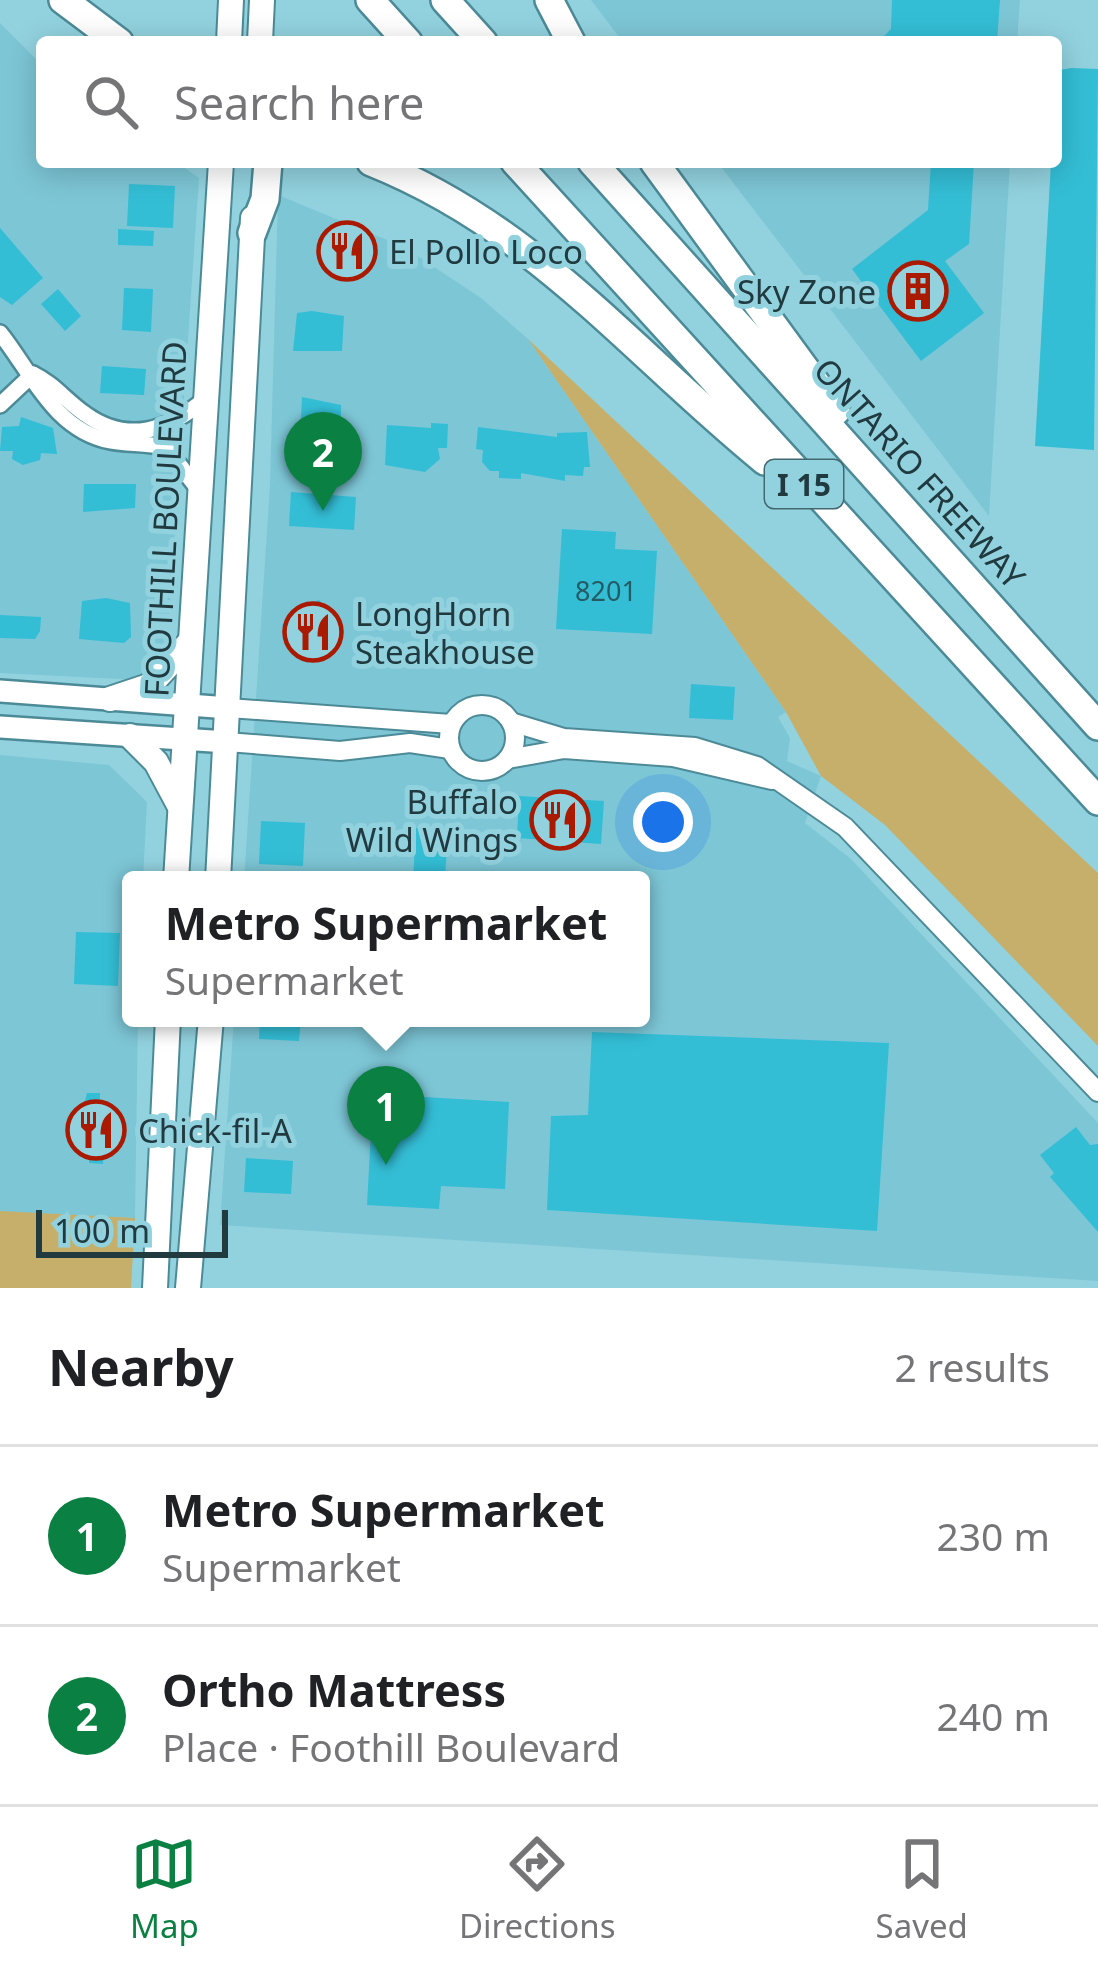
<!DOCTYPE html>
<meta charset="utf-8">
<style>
:root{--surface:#fff;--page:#f2f2f2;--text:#202124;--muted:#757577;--line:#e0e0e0;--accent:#0b8043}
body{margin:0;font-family:"Noto Sans",sans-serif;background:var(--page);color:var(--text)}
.scale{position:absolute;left:36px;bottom:30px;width:192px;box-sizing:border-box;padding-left:12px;border:6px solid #203a3f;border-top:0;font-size:33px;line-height:42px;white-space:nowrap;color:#203a3f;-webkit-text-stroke:9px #92d2df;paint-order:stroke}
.you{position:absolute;left:663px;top:822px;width:42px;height:42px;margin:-30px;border:9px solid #fff;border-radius:50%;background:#1a73e8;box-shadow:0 0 0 18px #1a73e833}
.badge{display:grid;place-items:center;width:78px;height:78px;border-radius:50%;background:var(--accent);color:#fff;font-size:39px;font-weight:700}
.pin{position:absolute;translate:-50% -99px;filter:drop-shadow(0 3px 6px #0008)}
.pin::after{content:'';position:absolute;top:63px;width:42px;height:36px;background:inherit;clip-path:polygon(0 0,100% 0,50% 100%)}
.popup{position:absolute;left:122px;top:871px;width:528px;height:156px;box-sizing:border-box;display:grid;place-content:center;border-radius:12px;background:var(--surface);filter:drop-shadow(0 3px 9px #0005);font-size:39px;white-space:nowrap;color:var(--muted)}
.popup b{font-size:45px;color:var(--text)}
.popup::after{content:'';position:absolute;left:50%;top:100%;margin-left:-24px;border:24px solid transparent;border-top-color:var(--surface)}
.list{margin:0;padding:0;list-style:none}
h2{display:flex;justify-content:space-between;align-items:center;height:156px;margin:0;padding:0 48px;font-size:51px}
h2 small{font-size:39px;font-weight:400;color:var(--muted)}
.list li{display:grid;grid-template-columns:78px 1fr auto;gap:36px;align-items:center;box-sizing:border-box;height:180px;padding:0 48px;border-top:3px solid var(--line)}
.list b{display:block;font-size:45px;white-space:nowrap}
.list p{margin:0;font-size:39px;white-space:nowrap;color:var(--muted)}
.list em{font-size:39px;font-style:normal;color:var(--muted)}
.icon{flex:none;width:66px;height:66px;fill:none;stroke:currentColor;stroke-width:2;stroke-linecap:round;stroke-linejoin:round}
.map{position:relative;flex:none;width:1098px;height:1288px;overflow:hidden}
.search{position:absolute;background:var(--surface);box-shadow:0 6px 30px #0003;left:36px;right:36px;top:36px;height:132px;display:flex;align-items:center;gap:30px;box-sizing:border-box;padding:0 42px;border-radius:12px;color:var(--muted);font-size:45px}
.sheet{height:516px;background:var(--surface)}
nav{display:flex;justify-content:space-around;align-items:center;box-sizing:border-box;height:168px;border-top:3px solid var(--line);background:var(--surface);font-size:33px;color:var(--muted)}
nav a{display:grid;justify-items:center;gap:6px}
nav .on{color:var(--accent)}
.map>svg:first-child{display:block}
.built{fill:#7dc6d6}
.green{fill:#c5af6a}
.building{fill:#33bed6}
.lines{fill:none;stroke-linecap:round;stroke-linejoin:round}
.minor-casing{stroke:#4c8a97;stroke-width:20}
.tertiary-casing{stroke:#4c8a97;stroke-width:22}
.secondary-casing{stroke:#4c8a97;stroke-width:26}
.primary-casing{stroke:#4c8a97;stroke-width:28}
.motorway-casing{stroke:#4c8a97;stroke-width:32}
.minor{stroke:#fff;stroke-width:15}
.tertiary{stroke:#fff;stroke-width:18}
.secondary{stroke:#fff;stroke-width:21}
.primary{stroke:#fff;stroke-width:24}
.motorway{stroke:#fff;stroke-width:27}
.labels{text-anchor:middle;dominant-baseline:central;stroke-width:10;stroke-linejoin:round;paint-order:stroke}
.number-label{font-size:27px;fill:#255b65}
.shield{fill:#92d2df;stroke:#42686f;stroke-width:3}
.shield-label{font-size:30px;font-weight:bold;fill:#203a3f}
.poi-label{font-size:33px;fill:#203a3f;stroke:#92d2df;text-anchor:start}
.street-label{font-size:33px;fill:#203a3f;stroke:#92d2df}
</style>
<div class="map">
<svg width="1098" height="1288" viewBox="0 0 1098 1288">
<rect width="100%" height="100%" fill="#92d2df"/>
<!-- built -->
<g class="built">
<path d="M591,0H1020L1017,42H623Z"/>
<path d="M0,23L42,65V162H176L199,178L167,647L163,660L138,680L0,673Z"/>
<path d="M716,162H1010L989,516L718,163Z"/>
<path d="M278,195L404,247L481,298L528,339L786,712L778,717L790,738L787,761L821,776L805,823L851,859L1098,1123V1281L220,1225L234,1018H641V880H244L270,485Z"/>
<path d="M0,755L109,765L147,802L143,880H131V1018H138L135,1218L0,1212Z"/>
</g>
<!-- green -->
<g class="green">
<path d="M528,339L1098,873V1046L885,825L821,776L786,712Z"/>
<path d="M0,1211L135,1218L131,1288H0Z"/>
</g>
<!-- building -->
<g class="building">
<path d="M892,0H1000L997,42H878L891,29Z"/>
<path d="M1071,68L1098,69L1094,450L1035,446L1051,162H1056V82L1060,70Z"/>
<path d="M931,162H974L969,244L945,261L984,313L921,361L852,269L928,210Z"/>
<path d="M129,184L175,186L173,228L127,226Z"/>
<path d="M0,228L43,278L12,305L0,297Z"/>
<path d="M118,229L154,231L153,246L118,245Z"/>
<path d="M325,241L369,244L368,260L341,264L342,259L324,258Z"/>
<path d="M124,288L153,289L151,332L122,330Z"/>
<path d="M58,289L81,316L65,331L41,304Z"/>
<path d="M312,311L344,316L342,351H293L297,313Z"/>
<path d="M102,366L146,369L144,395L100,393Z"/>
<path d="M302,397L341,405V461L299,459Z"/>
<path d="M21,417L53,428L57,454L41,453L40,460L23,465L12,459L13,451H0L2,427L19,426Z"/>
<path d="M431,423L448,424L447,448H438L440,459L425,472L385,465L387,425L431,428Z"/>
<path d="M478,427L557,437V433L587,432L590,467H584L583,476L565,475V481L521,473V479L499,478V471H490L482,462L483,450L476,449Z"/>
<path d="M84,484H136L135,508L83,512Z"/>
<path d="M291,492L356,497L354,530L289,526Z"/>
<path d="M562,529L616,532L615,549L657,551L652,634L556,629Z"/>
<path d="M106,598L130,603L131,637L124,643L79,639L82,601Z"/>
<path d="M319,600L343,626L311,659L282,625L299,607Z"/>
<path d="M0,615L41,617L40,631L35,639L0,638Z"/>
<path d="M691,684L735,687L733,720L689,718Z"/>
<path d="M519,796L604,801L601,844L517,838Z"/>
<path d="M261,821L305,823L303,866L259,864Z"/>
<path d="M416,828L448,830L445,880H413Z"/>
<path d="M76,932L120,933L118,986L74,984Z"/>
<path d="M260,1018H301L299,1041L259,1039Z"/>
<path d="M592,1032L889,1043L877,1231L547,1210L551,1116L588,1115Z"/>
<path d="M87,1093H100V1104H107L114,1120L112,1154H104L103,1164L89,1163V1153H80L79,1123Z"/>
<path d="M373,1094L509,1102L505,1189L441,1186L439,1209L367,1205Z"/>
<path d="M1076,1127L1090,1145L1098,1144V1232L1050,1177L1054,1173L1040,1155Z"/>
<path d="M246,1158L293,1161L291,1194L244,1192Z"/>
</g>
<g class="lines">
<!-- minor casing -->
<g class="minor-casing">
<g id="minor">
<path d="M0,333C32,373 54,430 110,441C129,445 147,442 166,448L199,490"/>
<path d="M33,374C54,384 66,401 85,414C128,445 169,430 205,399"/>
<path d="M0,405L33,374"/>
</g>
</g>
<!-- tertiary casing -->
<g class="tertiary-casing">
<g id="tertiary">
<circle cx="482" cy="738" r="33"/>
<path d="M229,708L451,724"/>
<path d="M511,722L564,738L695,747L757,766L845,827L1098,1092"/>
<path d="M227,742L340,751L410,743L450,749"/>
<path d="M508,759L564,749L673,757L772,780"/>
</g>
</g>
<!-- secondary casing -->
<g class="secondary-casing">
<g id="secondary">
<path d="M0,691L229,708"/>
<path d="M0,727L227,742"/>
</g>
</g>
<!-- primary casing -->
<g class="primary-casing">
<g id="primary">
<path d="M229,42L231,0"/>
<path d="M260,42L262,0"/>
<path d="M110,699L149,686L189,643"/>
<path d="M130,736L156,762L179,805"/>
<path d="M176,880L221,162"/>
<path d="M218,880L253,218"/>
<path d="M155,1288L168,1018"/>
<path d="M188,1288L211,1018"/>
</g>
</g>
<!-- motorway casing -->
<g class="motorway-casing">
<g id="motorway">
<path d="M63,0L119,42"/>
<path d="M370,0L408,42"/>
<path d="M445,0L483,42"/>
<path d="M549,0L571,42"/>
<path d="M371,162C536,228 631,352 765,461"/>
<path d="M515,162L1098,801"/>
<path d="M592,162L1098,726"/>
<path d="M654,162L836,411"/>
<path d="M252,233L265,199L268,162"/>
</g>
</g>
<!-- minor -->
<use href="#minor" class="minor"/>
<!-- tertiary -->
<use href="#tertiary" class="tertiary"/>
<!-- secondary -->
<use href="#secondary" class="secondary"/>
<!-- primary -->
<use href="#primary" class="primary"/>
<!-- motorway -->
<use href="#motorway" class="motorway"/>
</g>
<!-- icons -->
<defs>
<g id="restaurant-ring" transform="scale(3)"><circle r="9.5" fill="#92d2df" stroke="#a91a00" stroke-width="1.5"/><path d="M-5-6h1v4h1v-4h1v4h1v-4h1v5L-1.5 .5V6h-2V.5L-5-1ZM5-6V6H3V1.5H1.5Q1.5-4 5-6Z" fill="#a91a00"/></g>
<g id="building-ring" transform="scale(3)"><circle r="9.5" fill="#92d2df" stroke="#a91a00" stroke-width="1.5"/><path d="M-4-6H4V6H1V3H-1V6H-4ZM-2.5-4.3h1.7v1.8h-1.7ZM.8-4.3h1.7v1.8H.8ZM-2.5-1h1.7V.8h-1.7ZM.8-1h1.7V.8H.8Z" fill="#a91a00"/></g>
</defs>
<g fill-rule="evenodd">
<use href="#restaurant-ring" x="347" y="251"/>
<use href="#building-ring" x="918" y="291"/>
<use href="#restaurant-ring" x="313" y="632"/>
<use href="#restaurant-ring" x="560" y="820"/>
<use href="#restaurant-ring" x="96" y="1130"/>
</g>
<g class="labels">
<!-- number labels -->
<g class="number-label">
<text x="606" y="590">8201</text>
</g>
<!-- shield labels -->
<rect class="shield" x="765" y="460" width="78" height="48" rx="9"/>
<g class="shield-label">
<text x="804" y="484">I 15</text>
</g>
<!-- poi labels -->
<g class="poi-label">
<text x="389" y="251">El Pollo Loco</text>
<text x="876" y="291" text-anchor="end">Sky Zone</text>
<text x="355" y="613">LongHorn<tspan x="355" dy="38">Steakhouse</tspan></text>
<text x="518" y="801" text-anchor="end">Buffalo<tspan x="518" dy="38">Wild Wings</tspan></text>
<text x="138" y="1130">Chick-fil-A</text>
</g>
<!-- street labels -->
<g class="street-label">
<text transform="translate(920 473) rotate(48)">ONTARIO FREEWAY</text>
<text transform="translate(165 519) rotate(-87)">FOOTHILL BOULEVARD</text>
</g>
</g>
</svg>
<div class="scale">100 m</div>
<div class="you"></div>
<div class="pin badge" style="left:386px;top:1165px">1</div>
<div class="popup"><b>Metro Supermarket</b>Supermarket</div>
<div class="pin badge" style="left:323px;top:511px">2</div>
<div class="search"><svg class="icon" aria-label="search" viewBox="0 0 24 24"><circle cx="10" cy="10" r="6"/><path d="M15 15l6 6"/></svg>Search here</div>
</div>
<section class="sheet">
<h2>Nearby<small>2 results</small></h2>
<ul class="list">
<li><span class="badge">1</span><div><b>Metro Supermarket</b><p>Supermarket</p></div><em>230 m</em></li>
<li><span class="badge">2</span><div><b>Ortho Mattress</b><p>Place · Foothill Boulevard</p></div><em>240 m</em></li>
</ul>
</section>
<nav>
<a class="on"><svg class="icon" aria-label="map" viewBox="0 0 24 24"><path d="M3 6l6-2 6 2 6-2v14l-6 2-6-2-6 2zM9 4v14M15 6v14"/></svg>Map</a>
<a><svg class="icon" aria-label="directions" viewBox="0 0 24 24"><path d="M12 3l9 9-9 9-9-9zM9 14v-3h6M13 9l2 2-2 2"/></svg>Directions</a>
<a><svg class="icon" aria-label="saved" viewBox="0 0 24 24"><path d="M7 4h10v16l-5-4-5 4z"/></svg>Saved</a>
</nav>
